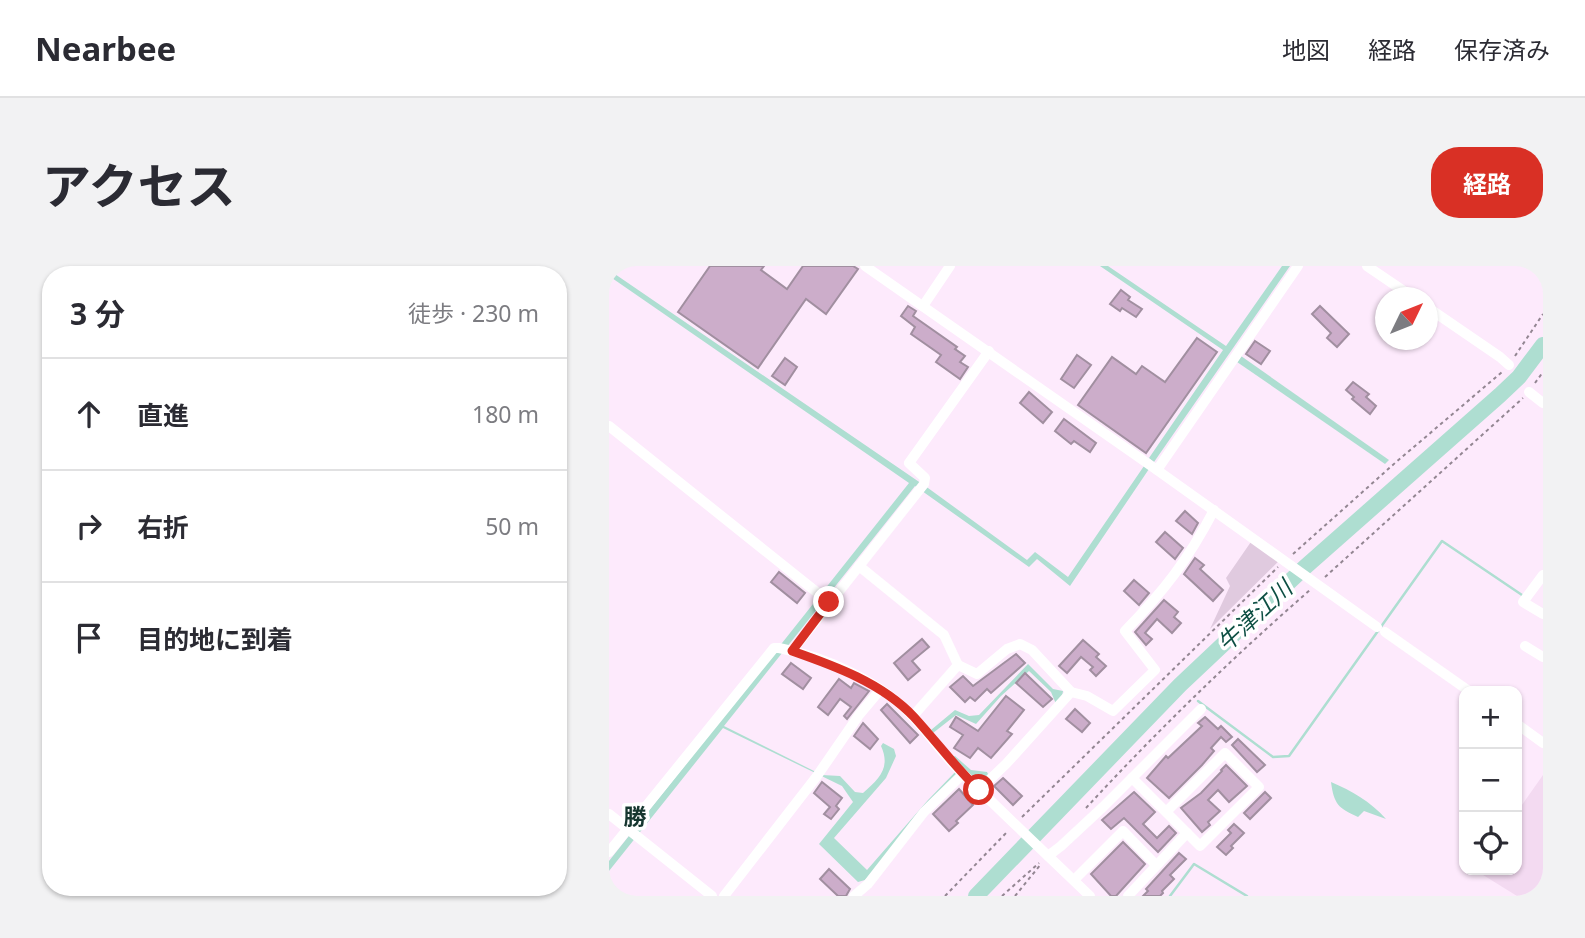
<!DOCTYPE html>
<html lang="ja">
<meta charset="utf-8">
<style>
:root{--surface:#fff;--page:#f2f2f3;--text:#2b2b33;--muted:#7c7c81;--line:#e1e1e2;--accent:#d93025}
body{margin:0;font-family:"Noto Sans","Noto Sans JP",sans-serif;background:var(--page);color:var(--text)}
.controls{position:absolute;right:21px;bottom:21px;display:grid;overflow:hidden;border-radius:14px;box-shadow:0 2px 5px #0004}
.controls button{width:63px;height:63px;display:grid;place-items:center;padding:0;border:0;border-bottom:2px solid var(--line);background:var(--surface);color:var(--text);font:35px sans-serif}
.compass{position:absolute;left:766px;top:21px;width:63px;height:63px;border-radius:50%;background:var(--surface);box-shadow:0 2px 5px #0004;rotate:47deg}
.stop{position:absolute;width:21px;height:21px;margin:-16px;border:5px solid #d93025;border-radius:50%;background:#fff}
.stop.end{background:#d93025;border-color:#fff;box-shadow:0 2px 7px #0008}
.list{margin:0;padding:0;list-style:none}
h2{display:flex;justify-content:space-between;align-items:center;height:91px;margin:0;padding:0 28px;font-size:30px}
h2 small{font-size:23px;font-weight:400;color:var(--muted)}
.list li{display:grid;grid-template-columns:46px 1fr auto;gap:21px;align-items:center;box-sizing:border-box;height:112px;padding:0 28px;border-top:2px solid var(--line)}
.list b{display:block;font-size:26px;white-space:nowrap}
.list em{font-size:23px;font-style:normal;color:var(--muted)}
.icon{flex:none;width:38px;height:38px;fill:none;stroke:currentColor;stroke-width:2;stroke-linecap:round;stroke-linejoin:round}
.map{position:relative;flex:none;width:934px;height:630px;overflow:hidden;border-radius:28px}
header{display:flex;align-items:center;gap:42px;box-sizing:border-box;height:98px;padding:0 35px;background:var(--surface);border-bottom:2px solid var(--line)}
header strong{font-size:33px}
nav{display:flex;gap:38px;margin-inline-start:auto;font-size:24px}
.intro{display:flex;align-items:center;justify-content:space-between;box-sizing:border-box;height:168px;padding:0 42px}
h1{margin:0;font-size:49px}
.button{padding:18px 32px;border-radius:28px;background:var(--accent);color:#fff;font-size:24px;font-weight:700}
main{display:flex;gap:42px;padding:0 42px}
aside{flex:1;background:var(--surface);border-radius:28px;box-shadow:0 2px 5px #0004}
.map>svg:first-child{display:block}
.built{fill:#f3daf1}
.green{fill:#e0cadf}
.water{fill:#aeded1}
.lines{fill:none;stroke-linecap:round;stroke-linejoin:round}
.stream{stroke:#aeded1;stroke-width:2.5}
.river{stroke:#aeded1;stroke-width:16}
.building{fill:#ccadca;stroke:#a18fa0;stroke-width:2}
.path{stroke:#938692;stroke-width:2;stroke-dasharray:3.5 3.5;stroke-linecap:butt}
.minor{stroke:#fff;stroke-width:10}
.route{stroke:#d93025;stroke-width:9}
.labels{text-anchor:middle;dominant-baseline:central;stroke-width:7;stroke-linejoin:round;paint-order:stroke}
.water-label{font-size:23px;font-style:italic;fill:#0d4f43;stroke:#fff}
.neighbourhood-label{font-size:23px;font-weight:bold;fill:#16362f;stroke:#fff}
</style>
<header>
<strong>Nearbee</strong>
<nav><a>地図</a><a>経路</a><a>保存済み</a></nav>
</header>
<div class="intro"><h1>アクセス</h1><a class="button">経路</a></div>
<main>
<aside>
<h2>3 分<small>徒歩 · 230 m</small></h2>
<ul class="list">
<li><svg class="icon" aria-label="ahead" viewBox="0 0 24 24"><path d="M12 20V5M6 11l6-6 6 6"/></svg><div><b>直進</b></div><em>180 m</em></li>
<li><svg class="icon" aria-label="right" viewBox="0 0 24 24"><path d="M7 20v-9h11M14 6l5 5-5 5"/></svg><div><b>右折</b></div><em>50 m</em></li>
<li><svg class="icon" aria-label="arrive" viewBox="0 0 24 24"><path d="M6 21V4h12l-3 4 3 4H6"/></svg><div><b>目的地に到着</b></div></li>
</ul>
</aside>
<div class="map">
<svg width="934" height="630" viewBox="0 0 934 630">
<rect width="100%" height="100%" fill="#fdeafc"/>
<!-- built -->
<path class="built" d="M934,509V630H908L866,604H908V546Z"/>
<!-- green -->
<path class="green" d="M646,270L675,290L601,363L621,320L617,312Z"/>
<!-- water -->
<g class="water">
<path d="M491,0H499L617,80L673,0H681L545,196L540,192L614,84Z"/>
<path d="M0,4L319,222L418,294L426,286L459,311L535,200L540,203L461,320L428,293L420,301L306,220L115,460L213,509L231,510L246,526L254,527C270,513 282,502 272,480L274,477L285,483L287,490L277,512L225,572L258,604L319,534L351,501L344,491L346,490L362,504L378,506L379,508L373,515H369L355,503L256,614L249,616L210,578L244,536L233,520L114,462L0,605V595L300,217L0,10Z"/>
<path d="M632,90L780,194L776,198L628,96Z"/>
<path d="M419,398L444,423L454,425L453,431L447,438L442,426L420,405L392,430L367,458L347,449L324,467L322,464L346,444L360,450L370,449Z"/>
<path d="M722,516C743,525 761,535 777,553L755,545L749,551C729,542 725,538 722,516Z"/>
</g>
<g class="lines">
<!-- stream -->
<g class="stream">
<path d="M589,435L664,491L680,490L833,275L913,329"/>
<path d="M561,630L585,598L638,630"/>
</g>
<!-- river -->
<path class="river" d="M367,630L571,419L695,302L891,129L910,111L934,79"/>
</g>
<!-- building -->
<g class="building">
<path d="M101,0H155L152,4L178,23L194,0H244L249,3L217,48L197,33L149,102L69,46Z"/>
<path d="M512,24L521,31L519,34L533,43L527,51L513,42L511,45L501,38Z"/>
<path d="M299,40L307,45L304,50L348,81L346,83L356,90L351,96L359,101L351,113L327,96L332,89L302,68L306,61L292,50Z"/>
<path d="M711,40L740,68L728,81L718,72L722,67L703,48Z"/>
<path d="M588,72L608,86L537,187L469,139L503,91L527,108L533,100L556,116Z"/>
<path d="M646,75L661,85L652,98L637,88Z"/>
<path d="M468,89L482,99L465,122L452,113Z"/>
<path d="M176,92L188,101L176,119L163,110Z"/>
<path d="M744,116L760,128L757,131L767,140L761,148L743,133L745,131L737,124Z"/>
<path d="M420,126L443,146L434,157L411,137Z"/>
<path d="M455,153L487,177L481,186L465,175L462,178L446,165Z"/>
<path d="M576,245L589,257L583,268L567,255Z"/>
<path d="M556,266L574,282L566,293L547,276Z"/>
<path d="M586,292L595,299L591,303L614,324L604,335L575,308Z"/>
<path d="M170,306L196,327L188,337L162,316Z"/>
<path d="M525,314L540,327L530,339L515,325Z"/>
<path d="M555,334L569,346L565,351L572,357L563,367L548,353L536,367L543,373L537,379L526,366Z"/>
<path d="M313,373L320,381L303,395L311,404L299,414L285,397Z"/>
<path d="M474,374L490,388L487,391L497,400L487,410L481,404L484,401L472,391L458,407L450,400Z"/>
<path d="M407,388L416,397L382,427L378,423L366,435L361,431L356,436L341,421L354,410L364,420Z"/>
<path d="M182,397L202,412L194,423L173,408Z"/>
<path d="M416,407L443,433L434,441L407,417Z"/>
<path d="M230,413L242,422L245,417L260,425L238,453L235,450L242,441L231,433L219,449L209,441Z"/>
<path d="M397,430L415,444L398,465L403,468L382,492L369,482L361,492L345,482L354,469L341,461L347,451L369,465Z"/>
<path d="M278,438L309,469L301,477L272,444Z"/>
<path d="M466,443L481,457L473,466L457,453Z"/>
<path d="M596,451L609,463L612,460L623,471L617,476L612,471L602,482L605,485L593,499L560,532L538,512L557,490L559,492L593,460L589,457Z"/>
<path d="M254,457L269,473L261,483L245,470Z"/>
<path d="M629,473L656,499L648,506L623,479Z"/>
<path d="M617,499L638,520L620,536L609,524L599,534L611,545L599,556L601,559L593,566L572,542L592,527L613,505L612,504Z"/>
<path d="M394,512L413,530L404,539L385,520Z"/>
<path d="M213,516L233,532L227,540L230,543L222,553L215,548L221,541L205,527Z"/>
<path d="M350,523L364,539L347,555L349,557L340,565L324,548Z"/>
<path d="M525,526L546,546L534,558L548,572L560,560L567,567L549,586L515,552L502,563L493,554Z"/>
<path d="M656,526L662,532L641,553L635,547Z"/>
<path d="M625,558L635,567L622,580L624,582L617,589L608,581L622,567L619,564Z"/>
<path d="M514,576L536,598L507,630H502L482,608Z"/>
<path d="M570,587L577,593L561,609L565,613L553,625L554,627L551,630H534L539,625L537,623Z"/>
<path d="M220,603L241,623L237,630H229L211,613Z"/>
</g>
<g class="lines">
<!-- path -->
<g class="path">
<path d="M906,90L934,48"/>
<path d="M926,117L934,106"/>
<path d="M684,288L786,197L893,106"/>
<path d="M716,311L914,132"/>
<path d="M477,542C548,465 622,393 701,324"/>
<path d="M413,551L669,301"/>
<path d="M336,630L399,565"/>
<path d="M393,630L430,597"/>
<path d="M406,630L432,598"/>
</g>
<!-- minor -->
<g class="minor">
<path d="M256,0L548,204L768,361"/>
<path d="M758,0L805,32"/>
<path d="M314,40L341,0"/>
<path d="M818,41L891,91L900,99"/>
<path d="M920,126L934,137"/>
<path d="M0,160L220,336"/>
<path d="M548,204L689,0"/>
<path d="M250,300L335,369L349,399L304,450"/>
<path d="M934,309L914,336L934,348"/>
<path d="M776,366L860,425"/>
<path d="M916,380L934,391"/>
<path d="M183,385L315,218L316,212L300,197L380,85"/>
<path d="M349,399L368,408L398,383L411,378L423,384L462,426"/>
<path d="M908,458L934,477"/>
<path d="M523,512L591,580L650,521L616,487L557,546"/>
<path d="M370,524L397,498L462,426L478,430L504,445L546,404L516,365C555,325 579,294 605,244"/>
<path d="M0,548L103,630"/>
<path d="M0,586L165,382H170C217,391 273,416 305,452C322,470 336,491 354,508C396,549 438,589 481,630"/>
<path d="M439,590L452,580L494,541L592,443"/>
<path d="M465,614L514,565L546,598"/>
<path d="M115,630L208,510L250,449L271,424"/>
<path d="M245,630L259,618L315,546L354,508"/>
<path d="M519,630L578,567"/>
</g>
</g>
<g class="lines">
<!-- route -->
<path class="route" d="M220,336L183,385C226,400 273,417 305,451C327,475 346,501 370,524"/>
</g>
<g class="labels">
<!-- water labels -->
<g class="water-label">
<text transform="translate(645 349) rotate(-43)">牛津江川</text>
</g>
<!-- neighbourhood labels -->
<g class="neighbourhood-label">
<text x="26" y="550">勝</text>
</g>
</g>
</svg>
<div class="controls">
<button>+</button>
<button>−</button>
<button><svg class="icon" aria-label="locate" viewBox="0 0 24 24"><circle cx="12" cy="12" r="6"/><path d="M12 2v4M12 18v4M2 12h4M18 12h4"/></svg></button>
</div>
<svg class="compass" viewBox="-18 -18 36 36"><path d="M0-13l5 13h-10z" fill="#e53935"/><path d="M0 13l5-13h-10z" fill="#7c7c81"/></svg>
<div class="stop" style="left:370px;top:524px"></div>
<div class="stop end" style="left:220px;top:336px"></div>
</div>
</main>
